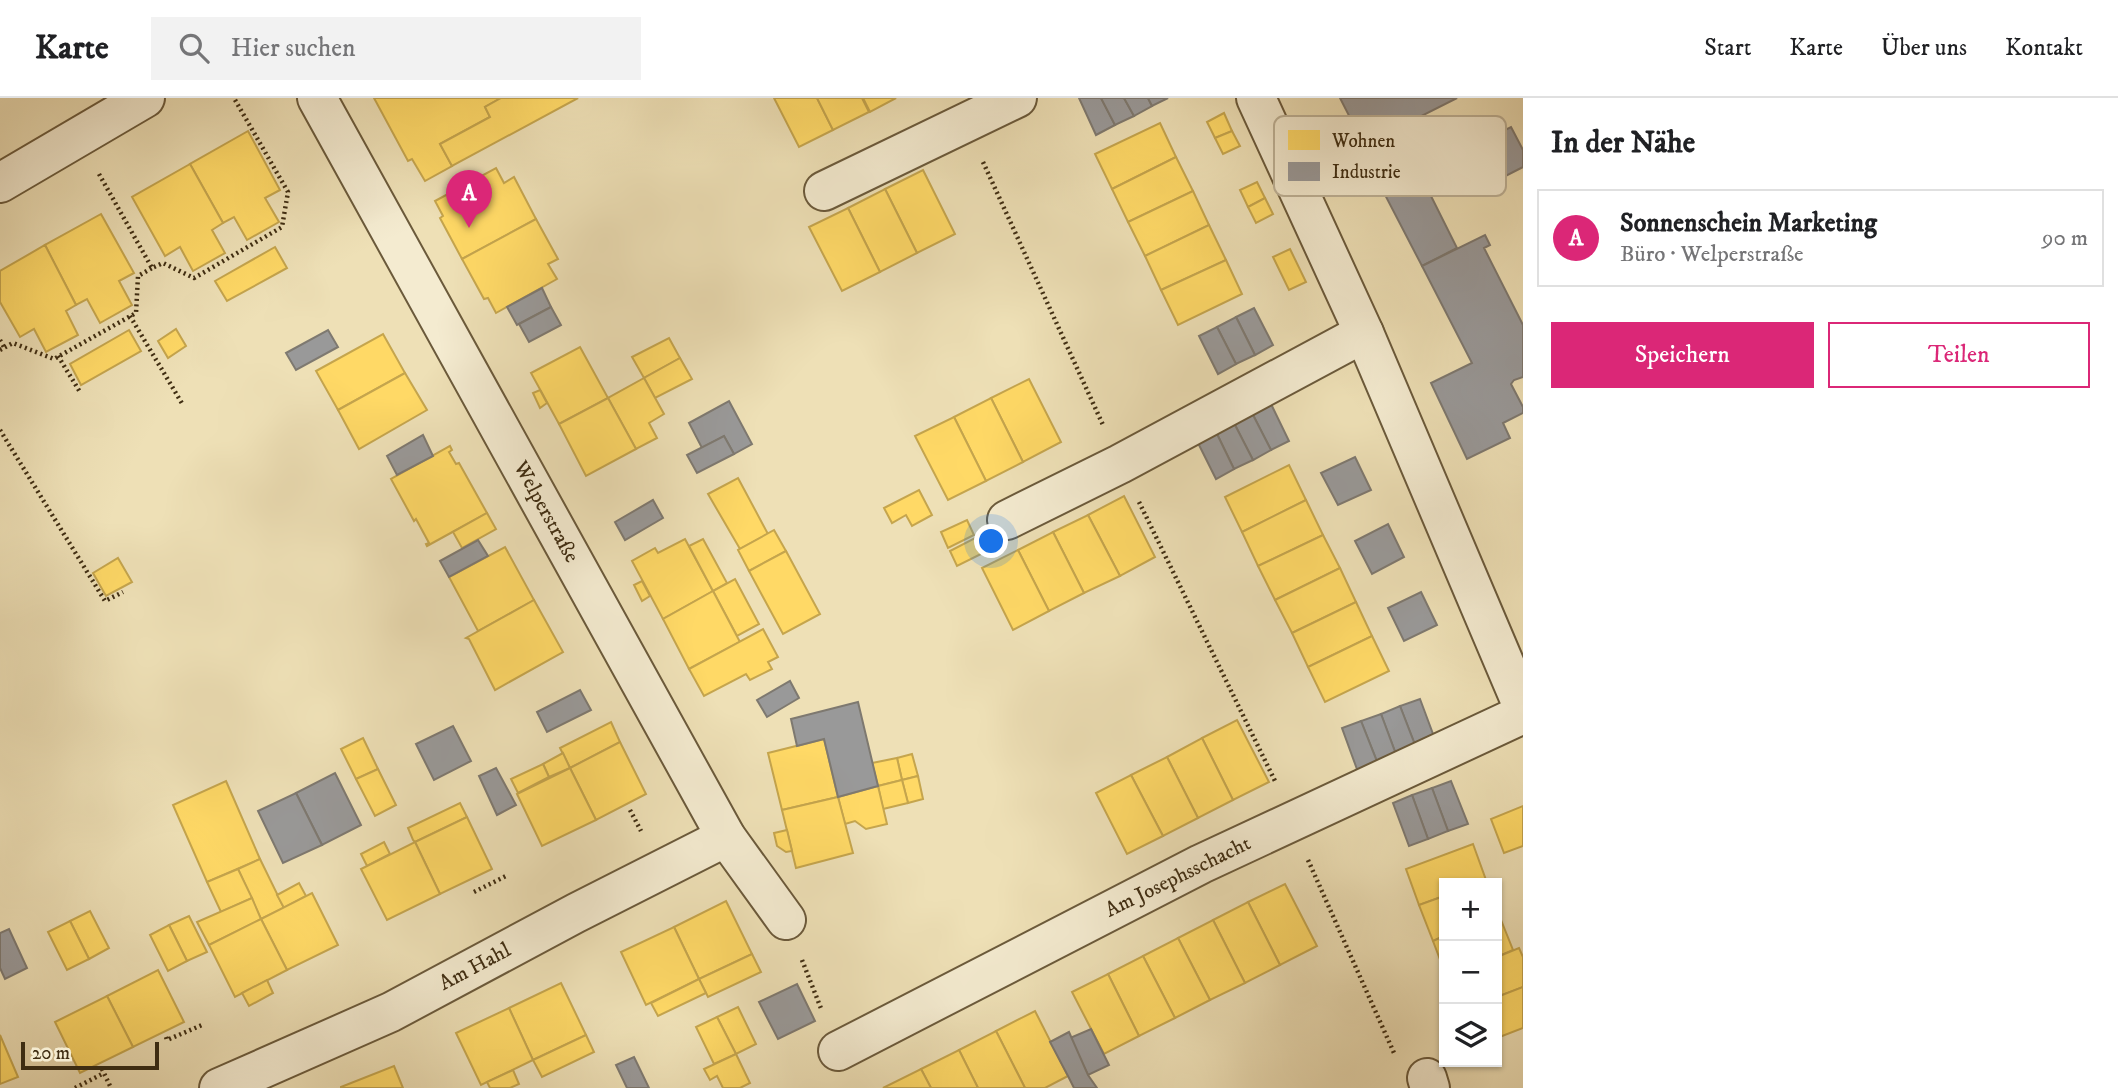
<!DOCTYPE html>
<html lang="de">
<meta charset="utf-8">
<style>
:root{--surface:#fff;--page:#f2f2f2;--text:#202124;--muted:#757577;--line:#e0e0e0;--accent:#db2777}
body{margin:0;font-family:"IM FELL DW Pica",serif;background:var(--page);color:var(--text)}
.controls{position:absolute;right:21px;bottom:21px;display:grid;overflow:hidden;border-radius:0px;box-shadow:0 2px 5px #0004}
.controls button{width:63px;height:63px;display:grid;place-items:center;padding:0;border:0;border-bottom:2px solid var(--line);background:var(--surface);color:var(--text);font:35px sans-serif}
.scale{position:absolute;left:21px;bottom:18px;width:138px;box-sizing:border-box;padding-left:7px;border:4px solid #3f2d12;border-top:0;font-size:19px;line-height:24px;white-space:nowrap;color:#3f2d12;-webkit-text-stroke:5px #f4ebd0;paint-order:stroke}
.you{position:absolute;left:992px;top:444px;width:24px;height:24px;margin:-18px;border:5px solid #fff;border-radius:50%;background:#1a73e8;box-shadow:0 0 0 10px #1a73e833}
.badge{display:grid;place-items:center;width:46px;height:46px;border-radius:50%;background:var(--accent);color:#fff;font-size:23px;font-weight:700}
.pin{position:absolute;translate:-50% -58px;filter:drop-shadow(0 2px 4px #0008)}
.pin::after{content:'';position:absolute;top:37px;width:24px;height:21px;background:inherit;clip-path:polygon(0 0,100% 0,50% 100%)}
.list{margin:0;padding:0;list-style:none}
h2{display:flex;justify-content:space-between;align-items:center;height:91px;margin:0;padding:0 28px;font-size:30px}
h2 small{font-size:23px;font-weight:400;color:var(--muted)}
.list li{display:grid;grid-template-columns:46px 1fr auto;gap:21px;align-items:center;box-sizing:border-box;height:98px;margin:0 14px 14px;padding:0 14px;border:2px solid var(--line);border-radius:0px}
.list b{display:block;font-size:26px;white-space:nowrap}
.list p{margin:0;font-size:23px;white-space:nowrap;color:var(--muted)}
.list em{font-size:23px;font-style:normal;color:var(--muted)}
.actions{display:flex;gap:14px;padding:21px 28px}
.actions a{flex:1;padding:16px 0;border:2px solid var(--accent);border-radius:0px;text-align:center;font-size:24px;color:var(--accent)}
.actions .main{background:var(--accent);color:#fff}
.icon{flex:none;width:38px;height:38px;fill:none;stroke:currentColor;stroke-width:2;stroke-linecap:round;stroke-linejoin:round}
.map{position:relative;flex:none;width:1523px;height:990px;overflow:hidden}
header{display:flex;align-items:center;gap:42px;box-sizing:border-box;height:98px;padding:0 35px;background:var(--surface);border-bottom:2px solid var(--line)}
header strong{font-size:33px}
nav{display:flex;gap:38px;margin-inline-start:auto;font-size:24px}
.search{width:490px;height:63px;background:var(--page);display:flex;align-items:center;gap:18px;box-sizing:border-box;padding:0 24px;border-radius:0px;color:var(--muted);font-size:26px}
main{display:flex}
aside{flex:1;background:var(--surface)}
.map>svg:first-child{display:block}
.homes{fill:#ffd966;stroke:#c5a54d;stroke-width:2}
.industry{fill:#999;stroke:#7e7970;stroke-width:2}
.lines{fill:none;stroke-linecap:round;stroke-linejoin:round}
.minor-casing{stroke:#6b5a3b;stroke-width:42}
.path{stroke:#3f2d12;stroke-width:4.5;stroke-dasharray:2 3.5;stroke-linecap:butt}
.minor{stroke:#f4ebd0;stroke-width:38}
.labels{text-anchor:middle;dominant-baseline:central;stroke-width:7;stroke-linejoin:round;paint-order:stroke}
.street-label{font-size:21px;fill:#3f2d12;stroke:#f4ebd0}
.key{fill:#f4ebd0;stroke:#beb297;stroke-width:2}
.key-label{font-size:19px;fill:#3f2d12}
</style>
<header>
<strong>Karte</strong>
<div class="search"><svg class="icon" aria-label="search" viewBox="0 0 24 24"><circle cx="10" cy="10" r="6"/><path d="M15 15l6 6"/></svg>Hier suchen</div>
<nav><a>Start</a><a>Karte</a><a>Über uns</a><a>Kontakt</a></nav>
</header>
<main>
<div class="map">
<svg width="1523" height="990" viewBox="0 0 1523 990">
<rect width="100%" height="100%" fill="#eee0b6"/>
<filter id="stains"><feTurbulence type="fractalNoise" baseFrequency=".00286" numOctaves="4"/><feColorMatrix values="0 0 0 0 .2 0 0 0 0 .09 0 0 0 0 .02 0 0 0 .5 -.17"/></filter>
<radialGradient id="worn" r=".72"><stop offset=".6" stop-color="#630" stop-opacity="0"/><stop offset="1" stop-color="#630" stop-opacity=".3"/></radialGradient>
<!-- homes -->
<g class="homes">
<path d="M374,0H501L485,9L490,19L440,46L452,68L425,83L412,61L408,63Z"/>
<path d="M501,0H578L452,68L440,46L490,19L485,9Z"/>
<path d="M774,0H817L833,32L799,49Z"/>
<path d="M817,0H862L869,14L833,32Z"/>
<path d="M863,0H896L870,14Z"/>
<path d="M1224,15L1232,33L1215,40L1207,24Z"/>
<path d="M1160,25L1176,59L1112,91L1095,56Z"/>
<path d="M248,33L280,92L265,100L279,124L247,142L234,119L223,125L190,66Z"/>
<path d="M1232,33L1240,48L1223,56L1215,40Z"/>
<path d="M1176,59L1193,93L1128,124L1112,91Z"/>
<path d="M190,66L223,125L212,132L225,155L193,173L180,149L165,158L132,99Z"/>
<path d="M496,70L504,85L514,79L536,121L462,161L440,120L443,118L435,103Z"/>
<path d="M923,72L955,136L917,155L885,91Z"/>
<path d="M1257,84L1265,100L1248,109L1240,92Z"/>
<path d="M885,91L917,155L880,174L848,110Z"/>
<path d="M1193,93L1209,127L1145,158L1128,124Z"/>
<path d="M1265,100L1273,116L1256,125L1248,109Z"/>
<path d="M848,110L880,174L842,193L809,129Z"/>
<path d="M101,116L134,175L119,183L132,207L100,225L87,201L76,207L45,147Z"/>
<path d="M536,121L558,161L548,166L557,181L496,215L488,200L484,201L462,161Z"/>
<path d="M1209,127L1226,162L1161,192L1145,158Z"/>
<path d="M45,147L76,207L66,213L78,237L46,254L34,231L20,239L0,204V173Z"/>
<path d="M275,149L287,170L227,203L215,183Z"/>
<path d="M1290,151L1306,184L1289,192L1273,159Z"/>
<path d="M1226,162L1242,196L1178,227L1161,192Z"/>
<path d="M176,231L186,248L168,260L158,243Z"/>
<path d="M129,232L141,253L81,287L70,266Z"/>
<path d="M383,236L405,275L338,312L316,273Z"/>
<path d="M669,240L680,260L644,280L632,259Z"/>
<path d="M580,249L608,300L559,326L531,275Z"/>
<path d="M680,260L692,281L655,300L644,280Z"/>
<path d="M405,275L427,312L359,351L338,312Z"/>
<path d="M644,280L664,316L649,325L657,340L636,351L608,300Z"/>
<path d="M1029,281L1061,344L1023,364L991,300Z"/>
<path d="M540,292L547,305L540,310L533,295Z"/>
<path d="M608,300L636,351L586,378L559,326Z"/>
<path d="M991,300L1023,364L986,383L954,319Z"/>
<path d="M954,319L986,383L948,402L915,338Z"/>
<path d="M450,348L452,352L449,354L456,366L459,365L487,415L427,448L426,446L429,445L416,421L414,423L391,381Z"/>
<path d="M1289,367L1306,402L1242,434L1225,399Z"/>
<path d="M738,380L768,436L740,451L708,396Z"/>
<path d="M919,392L932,417L912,428L906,417L892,425L884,410Z"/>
<path d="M1124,398L1155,459L1120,478L1088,417Z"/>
<path d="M1306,402L1323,437L1258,468L1242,434Z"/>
<path d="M487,415L496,431L462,450L453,434Z"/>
<path d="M1088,417L1120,478L1084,495L1053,434Z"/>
<path d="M967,422L974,437L948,450L941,434Z"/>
<path d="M774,432L786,453L749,473L738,452Z"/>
<path d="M1053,434L1084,495L1049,513L1018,452Z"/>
<path d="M1323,437L1340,470L1275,502L1258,468Z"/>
<path d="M975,440L983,455L957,468L950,453Z"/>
<path d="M685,441L713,493L663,521L632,463L655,450L658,455Z"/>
<path d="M703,441L727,485L713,493L689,448Z"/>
<path d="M505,449L534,502L478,533L449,479Z"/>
<path d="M1018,452L1049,513L1013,532L982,470Z"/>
<path d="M786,453L820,516L783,536L749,473Z"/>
<path d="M118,460L132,484L106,498L93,475Z"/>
<path d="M1340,470L1356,504L1292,535L1275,502Z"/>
<path d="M735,481L759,526L737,538L713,493Z"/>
<path d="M642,483L650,498L642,503L634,487Z"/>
<path d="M713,493L740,544L689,571L663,521Z"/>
<path d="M534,502L563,554L495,592L469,541L466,540Z"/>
<path d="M1356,504L1372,538L1308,569L1292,535Z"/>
<path d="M763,531L778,559L768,564L772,571L750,582L746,576L704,598L689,571Z"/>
<path d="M1372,538L1389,573L1325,604L1308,569Z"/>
<path d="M1237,622L1269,684L1233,702L1202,640Z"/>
<path d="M611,624L620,644L570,670L560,650Z"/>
<path d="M363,640L378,671L356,681L341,651Z"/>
<path d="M1202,640L1233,702L1198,720L1167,659Z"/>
<path d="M824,641L838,699L782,712L768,655Z"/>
<path d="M620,644L646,696L596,722L570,670Z"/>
<path d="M563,655L570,670L549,679L543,666Z"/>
<path d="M912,656L918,678L902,682L897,660Z"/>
<path d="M1167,659L1198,720L1163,738L1131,677Z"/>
<path d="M897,660L902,682L878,688L872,665Z"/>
<path d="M543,666L549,679L518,695L511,681Z"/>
<path d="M570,670L596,722L542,748L517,696Z"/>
<path d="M378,671L396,707L375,718L356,681Z"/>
<path d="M1131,677L1163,738L1127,756L1096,695Z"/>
<path d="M918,678L923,701L908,705L902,682Z"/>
<path d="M902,682L908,705L883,711L878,688Z"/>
<path d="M226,683L260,761L207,784L173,707Z"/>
<path d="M878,688L887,726L866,731L855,723L845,726L838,699Z"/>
<path d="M838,699L853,755L796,770L782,712Z"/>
<path d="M460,705L467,719L415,744L413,742L408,730Z"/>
<path d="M1523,708V748L1504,755L1491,721Z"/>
<path d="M467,719L492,771L440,796L415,744Z"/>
<path d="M787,732L792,753L786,754L777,748L774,735Z"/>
<path d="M384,744L390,756L367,768L361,756Z"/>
<path d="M415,744L440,796L387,822L361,771Z"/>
<path d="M1473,746L1486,782L1478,785H1444V798L1419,807L1406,771Z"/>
<path d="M260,761L284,810L261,821L238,771Z"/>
<path d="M238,771L252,800L221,814L207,784Z"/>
<path d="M299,785L306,798L284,810L277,797Z"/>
<path d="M1285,786L1317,848L1280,867L1248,804Z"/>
<path d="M312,795L338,847L287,872L261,821Z"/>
<path d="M1444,798V838L1433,843L1419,807Z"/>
<path d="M252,800L261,821L209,847L197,824Z"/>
<path d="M726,803L752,856L699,881L674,829Z"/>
<path d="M1248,804L1280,867L1245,885L1213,822Z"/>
<path d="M90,813L109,850L89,861L70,823Z"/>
<path d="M1499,817L1513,852L1497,859V818Z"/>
<path d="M189,818L207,854L187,863L169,827Z"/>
<path d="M261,821L287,872L235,899L209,847Z"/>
<path d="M1213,822L1245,885L1210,902L1178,840Z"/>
<path d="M70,823L89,861L67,872L48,834Z"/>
<path d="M169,827L187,863L168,873L150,837Z"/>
<path d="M674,829L699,881L646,907L621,854Z"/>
<path d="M1444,838V872L1433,843Z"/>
<path d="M1178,840L1210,902L1175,920L1143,858Z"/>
<path d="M1519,850L1523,859V889L1497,899V859Z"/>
<path d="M752,856L761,874L708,899L699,881Z"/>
<path d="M1143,858L1175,920L1139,938L1108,876Z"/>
<path d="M158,872L184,924L133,949L107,898Z"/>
<path d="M1108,876L1139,938L1104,956L1072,894Z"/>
<path d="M699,881L706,895L658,918L651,905Z"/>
<path d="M267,882L273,895L249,908L242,895Z"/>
<path d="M561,885L586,937L533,962L509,910Z"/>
<path d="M1523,889V930L1497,940V899Z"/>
<path d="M107,898L133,949L80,975L55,924Z"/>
<path d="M738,909L756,946L736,956L717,919Z"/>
<path d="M509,910L533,962L481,987L456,935Z"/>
<path d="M1035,913L1068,978L1045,990H1025L996,933Z"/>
<path d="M717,919L736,956L714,966L696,929Z"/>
<path d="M996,933L1025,990H978L959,952Z"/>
<path d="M0,937L18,979L0,986Z"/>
<path d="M586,937L594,954L542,979L533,962Z"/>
<path d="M959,952L978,990H931L921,971Z"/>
<path d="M736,956L750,985L740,990H723L717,978L710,982L704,971Z"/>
<path d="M394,968L403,990H341V989Z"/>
<path d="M921,971L931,990H883Z"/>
<path d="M513,972L519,986L510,990H490L487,984Z"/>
</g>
<!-- industry -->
<g class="industry">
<path d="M1079,0H1101L1115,27L1096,37Z"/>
<path d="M1101,0H1124L1134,18L1115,27Z"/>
<path d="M1124,0H1148L1152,8L1134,18Z"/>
<path d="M1148,0H1168L1152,8Z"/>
<path d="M1340,0H1457L1364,47Z"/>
<path d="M1511,29L1523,52V69L1494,84L1475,47Z"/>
<path d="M1419,74L1457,150L1422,168L1383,93Z"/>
<path d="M1485,137L1490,147L1484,150L1523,227V279L1514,282L1511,286L1523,309V315L1503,325L1510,340L1467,361L1431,285L1472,265L1422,168Z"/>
<path d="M542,190L551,209L517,227L507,209Z"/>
<path d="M551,209L561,227L529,244L519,226Z"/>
<path d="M1254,210L1273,247L1255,257L1236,219Z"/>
<path d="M1236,219L1255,257L1236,266L1217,229Z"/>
<path d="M1217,229L1236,266L1218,276L1199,238Z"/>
<path d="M328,232L338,249L296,272L286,255Z"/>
<path d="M729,303L752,346L734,356L724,338L702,350L689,325Z"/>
<path d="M1271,306L1289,343L1271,352L1252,315Z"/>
<path d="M1252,315L1271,352L1253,362L1234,325Z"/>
<path d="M1234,325L1253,362L1234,371L1216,334Z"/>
<path d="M1216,334L1234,371L1216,381L1197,343Z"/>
<path d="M423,337L433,358L397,377L387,358Z"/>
<path d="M724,338L734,356L697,375L687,357Z"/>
<path d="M1355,359L1371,392L1338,407L1321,375Z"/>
<path d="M653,402L663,420L625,442L615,424Z"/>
<path d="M1388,426L1404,459L1372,476L1355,443Z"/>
<path d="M478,442L488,458L449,479L440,463Z"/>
<path d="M1421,494L1437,527L1404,543L1388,510Z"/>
<path d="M790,583L799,600L767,619L757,602Z"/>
<path d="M580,592L591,612L547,634L537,614Z"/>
<path d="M1420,601L1436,644L1417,652L1400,608Z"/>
<path d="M858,604L878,688L838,699L824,641L797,648L791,621Z"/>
<path d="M1400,608L1417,652L1397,659L1381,616Z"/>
<path d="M1381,616L1397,659L1378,666L1361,623Z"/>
<path d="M1361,623L1378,666L1358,674L1342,630Z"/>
<path d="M453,628L471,663L434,682L416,646Z"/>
<path d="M496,670L516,707L497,717L479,678Z"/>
<path d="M335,675L361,727L322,747L296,695Z"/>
<path d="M1451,683L1468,726L1448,733L1432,690Z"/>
<path d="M1432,690L1448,733L1428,741L1412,697Z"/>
<path d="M296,695L322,747L283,765L258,713Z"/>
<path d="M1412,697L1428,741L1409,748L1393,705Z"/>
<path d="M9,831L27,870L5,881L0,870V835Z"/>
<path d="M797,886L815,923L778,941L759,904Z"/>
<path d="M1091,931L1109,967L1088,977L1070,940Z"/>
<path d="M1069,934L1088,977L1097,990H1074L1068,978L1050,944Z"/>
<path d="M634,959L649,990H627L616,967Z"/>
</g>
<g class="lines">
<!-- minor casing -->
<g class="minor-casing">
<g id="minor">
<path d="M317,0L726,739L786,822"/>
<path d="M1256,0L1364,235L1523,609"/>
<path d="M0,85L145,0"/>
<path d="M824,93L1017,0"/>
<path d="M1007,422L1120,366L1364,235"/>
<path d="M838,953L1201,766L1523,616"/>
<path d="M1427,980L1430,990"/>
<path d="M219,990L391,914L576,815L726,739"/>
</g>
</g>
<!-- path -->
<g class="path">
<path d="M983,64L1103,327"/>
<path d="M99,76L152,170L163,165L194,180L282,129L288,94L234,0"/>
<path d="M130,218L183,307"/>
<path d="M0,242L4,249"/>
<path d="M0,252L13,245L54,261L136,215L138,178L152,170"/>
<path d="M58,258L80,294"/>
<path d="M0,332L105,503L123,494"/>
<path d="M1139,404L1275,683"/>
<path d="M630,712L641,733"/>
<path d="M1308,762L1394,955"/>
<path d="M474,794L508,777"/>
<path d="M802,862L822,913"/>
<path d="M166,939L167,942L202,927"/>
<path d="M102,971L111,990"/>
<path d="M75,990L104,975"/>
</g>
<!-- minor -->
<use href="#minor" class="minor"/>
</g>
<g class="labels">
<!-- street labels -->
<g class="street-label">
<text transform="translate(546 414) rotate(61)">Welperstraße</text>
<text transform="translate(1178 779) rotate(-26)">Am Josephsschacht</text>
<text transform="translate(475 869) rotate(-28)">Am Hahl</text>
</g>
</g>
<!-- legend -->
<rect x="1274" y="18" width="232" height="80" rx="10" class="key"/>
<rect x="1288" y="32" width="32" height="20" fill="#ffd966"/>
<rect x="1288" y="64" width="32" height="19" fill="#999"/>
<g class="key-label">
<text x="1332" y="49">Wohnen</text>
<text x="1332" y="80">Industrie</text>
</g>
<rect width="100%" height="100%" filter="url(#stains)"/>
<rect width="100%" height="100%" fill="url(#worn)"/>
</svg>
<div class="controls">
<button>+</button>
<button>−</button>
<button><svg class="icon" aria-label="layers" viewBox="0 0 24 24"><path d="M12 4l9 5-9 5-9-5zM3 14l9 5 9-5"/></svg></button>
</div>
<div class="scale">20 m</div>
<div class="you"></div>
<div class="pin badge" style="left:469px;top:130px">A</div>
</div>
<aside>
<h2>In der Nähe<small></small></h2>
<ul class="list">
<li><span class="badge">A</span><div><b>Sonnenschein Marketing</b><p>Büro · Welperstraße</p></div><em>90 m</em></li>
</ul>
<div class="actions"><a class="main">Speichern</a><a>Teilen</a></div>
</aside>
</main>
